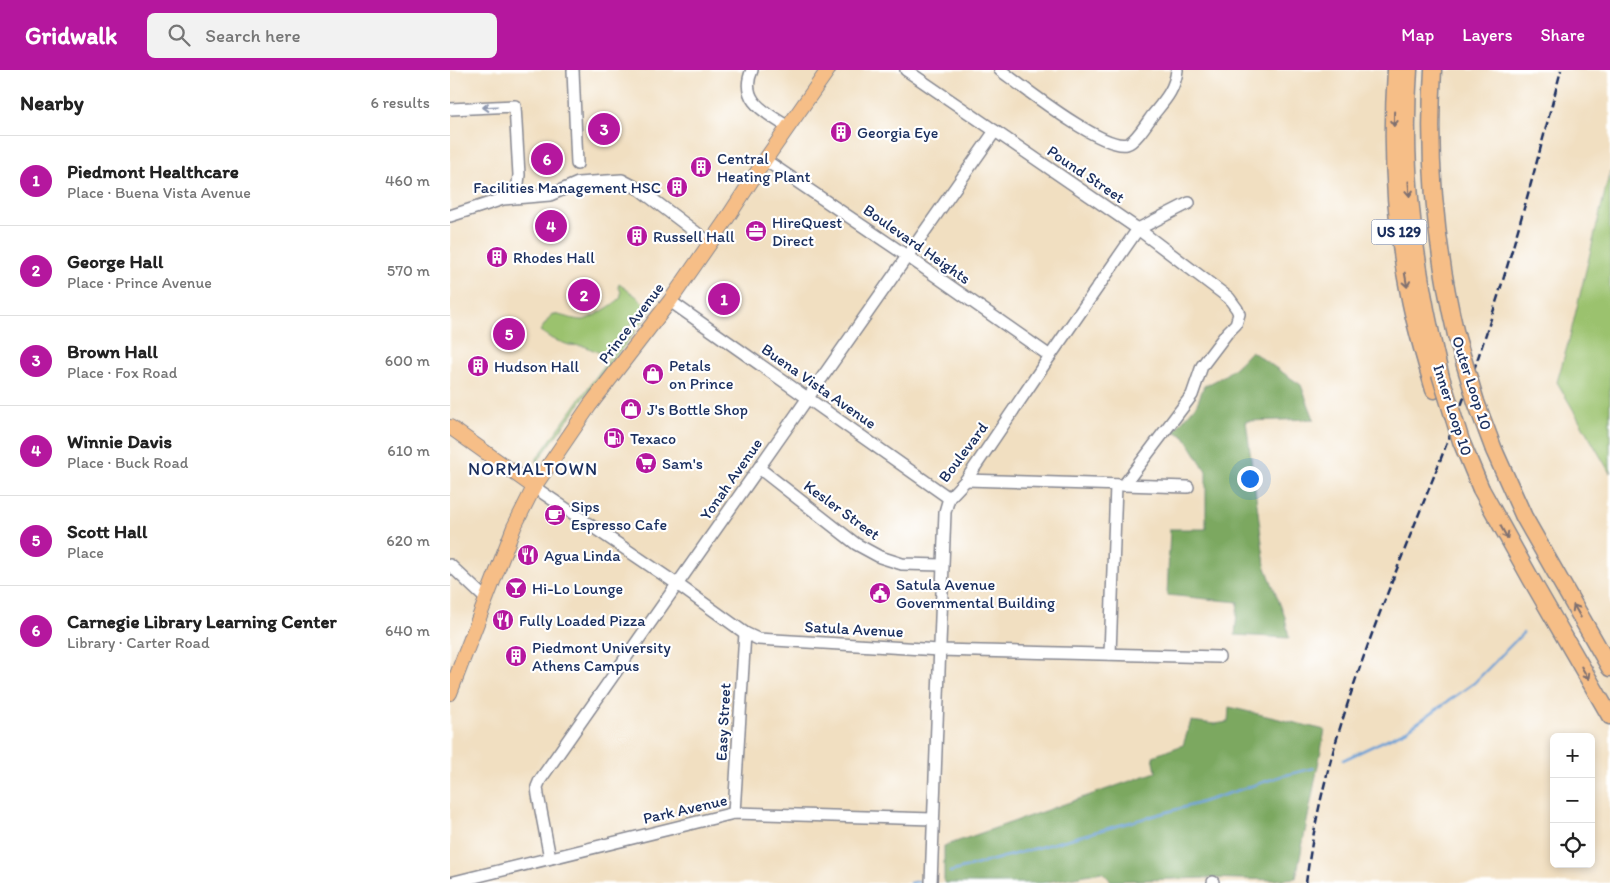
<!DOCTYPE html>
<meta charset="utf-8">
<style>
:root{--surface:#fff;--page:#f2f2f2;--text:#222;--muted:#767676;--line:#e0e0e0;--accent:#b5179e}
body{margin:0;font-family:Itim,sans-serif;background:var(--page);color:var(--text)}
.controls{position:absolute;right:15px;bottom:15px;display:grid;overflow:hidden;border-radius:8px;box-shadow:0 2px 8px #0003}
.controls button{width:45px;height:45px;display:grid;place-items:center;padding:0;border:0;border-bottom:1px solid var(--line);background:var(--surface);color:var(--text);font:25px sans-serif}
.you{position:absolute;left:799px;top:408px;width:18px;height:18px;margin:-12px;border:4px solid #fff;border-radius:50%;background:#1a73e8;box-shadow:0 0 0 8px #1a73e833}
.badge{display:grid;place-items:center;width:32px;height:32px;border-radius:50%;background:var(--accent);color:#fff;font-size:16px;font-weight:700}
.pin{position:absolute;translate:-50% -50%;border:2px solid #fff;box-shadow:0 1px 5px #0006}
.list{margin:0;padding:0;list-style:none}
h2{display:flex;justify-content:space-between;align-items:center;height:65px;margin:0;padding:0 20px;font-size:21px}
h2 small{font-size:16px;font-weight:400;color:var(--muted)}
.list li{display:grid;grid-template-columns:32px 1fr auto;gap:15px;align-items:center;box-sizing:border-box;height:90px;padding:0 20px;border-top:1px solid var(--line)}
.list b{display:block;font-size:19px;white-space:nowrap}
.list p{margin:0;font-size:16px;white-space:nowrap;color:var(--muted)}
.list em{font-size:16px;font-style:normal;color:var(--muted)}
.icon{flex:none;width:28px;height:28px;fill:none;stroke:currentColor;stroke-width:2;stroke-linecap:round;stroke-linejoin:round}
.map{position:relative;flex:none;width:1160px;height:813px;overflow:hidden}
header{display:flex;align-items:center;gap:30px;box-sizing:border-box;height:70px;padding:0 25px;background:var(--accent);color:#fff}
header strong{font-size:24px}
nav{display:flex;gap:28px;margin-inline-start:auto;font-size:18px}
.search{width:350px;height:45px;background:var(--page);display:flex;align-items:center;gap:12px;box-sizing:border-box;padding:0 18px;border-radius:8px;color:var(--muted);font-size:19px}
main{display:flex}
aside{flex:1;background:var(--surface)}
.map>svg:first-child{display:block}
.green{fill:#9bc26e;stroke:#5b7866}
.forest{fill:#7ca861;stroke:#4c6c60}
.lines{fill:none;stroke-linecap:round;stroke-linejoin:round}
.stream{stroke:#689ed5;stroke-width:2.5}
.minor-casing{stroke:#868790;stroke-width:14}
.major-casing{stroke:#868790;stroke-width:16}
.highway-casing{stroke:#868790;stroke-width:19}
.minor{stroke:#fff;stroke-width:11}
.major{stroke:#f6be87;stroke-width:14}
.highway{stroke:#f6be87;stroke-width:16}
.rail{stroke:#1b2f5e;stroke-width:2.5;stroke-dasharray:8 4;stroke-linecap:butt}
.highway-bridge-casing{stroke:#868790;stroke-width:19;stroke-linecap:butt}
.highway-bridge{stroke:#f6be87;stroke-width:16}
.oneway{stroke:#8d97ae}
.oneway2{stroke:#7e6f70}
.labels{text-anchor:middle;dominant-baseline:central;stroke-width:4.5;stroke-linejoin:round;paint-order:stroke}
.shield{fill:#fff;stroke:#5f6d8e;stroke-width:1}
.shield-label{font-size:15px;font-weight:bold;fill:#1b2f5e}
.poi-label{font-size:16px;fill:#1b2f5e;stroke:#fff;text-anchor:start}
.street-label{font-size:16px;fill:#1b2f5e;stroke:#fff}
.neighbourhood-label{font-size:18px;letter-spacing:1px;fill:#1b2f5e;stroke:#fff}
</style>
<header>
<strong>Gridwalk</strong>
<div class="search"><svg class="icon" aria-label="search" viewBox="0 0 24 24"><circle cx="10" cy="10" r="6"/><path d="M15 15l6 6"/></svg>Search here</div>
<nav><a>Map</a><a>Layers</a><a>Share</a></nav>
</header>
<main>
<aside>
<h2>Nearby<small>6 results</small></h2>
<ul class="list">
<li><span class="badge">1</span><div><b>Piedmont Healthcare</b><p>Place · Buena Vista Avenue</p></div><em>460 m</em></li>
<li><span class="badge">2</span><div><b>George Hall</b><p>Place · Prince Avenue</p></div><em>570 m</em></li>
<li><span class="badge">3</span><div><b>Brown Hall</b><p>Place · Fox Road</p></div><em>600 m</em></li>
<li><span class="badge">4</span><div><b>Winnie Davis</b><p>Place · Buck Road</p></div><em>610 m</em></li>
<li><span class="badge">5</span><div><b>Scott Hall</b><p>Place</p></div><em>620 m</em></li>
<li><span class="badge">6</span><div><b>Carnegie Library Learning Center</b><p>Library · Carter Road</p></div><em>640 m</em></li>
</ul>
</aside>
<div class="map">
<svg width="1160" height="813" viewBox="0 0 1160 813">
<rect width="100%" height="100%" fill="#fff"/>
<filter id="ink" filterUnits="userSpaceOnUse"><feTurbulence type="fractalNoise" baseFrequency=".02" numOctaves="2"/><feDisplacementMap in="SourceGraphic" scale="10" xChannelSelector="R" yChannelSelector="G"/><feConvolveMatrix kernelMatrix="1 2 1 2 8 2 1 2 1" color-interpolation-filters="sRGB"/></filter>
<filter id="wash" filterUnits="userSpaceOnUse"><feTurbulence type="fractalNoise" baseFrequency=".0096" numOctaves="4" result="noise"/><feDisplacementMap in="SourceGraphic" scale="20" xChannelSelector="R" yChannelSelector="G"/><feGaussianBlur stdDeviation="1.12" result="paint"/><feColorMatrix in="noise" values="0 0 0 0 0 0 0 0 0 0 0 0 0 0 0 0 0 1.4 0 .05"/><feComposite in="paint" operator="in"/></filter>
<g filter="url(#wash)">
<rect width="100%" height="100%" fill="#f1dfc1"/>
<!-- green -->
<g class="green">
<path d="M1160,101V403L1107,312L1119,270Z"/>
<path d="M169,214L186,226L195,235L160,284L155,285L134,276L119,275L102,269L90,261L102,244C112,245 123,250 133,250C140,249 167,233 170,228C172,223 171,221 168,217Z"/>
<path d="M198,236L202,239L189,257L185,253Z"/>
<path d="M182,257L186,261L150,306L87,392L85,391Z"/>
</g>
<!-- forest -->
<g class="forest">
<path d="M801,281L851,315L864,349L796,351L815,495L835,547L839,568L785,565L788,532L717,525L720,459H756V401L735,367L724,361L747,334L754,316C775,307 786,298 801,281Z"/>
<path d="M779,637L875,660L846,808L825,810L757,808L661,811L652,802L592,813H494V776L706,702L703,686L733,675L741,651L765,654L778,652Z"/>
</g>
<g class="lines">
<!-- stream -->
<g class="stream">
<path d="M893,690L957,660L1024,613L1073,563"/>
<path d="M500,802L746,734L832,706L864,698"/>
<path d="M460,813L469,811"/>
</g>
</g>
</g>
<g filter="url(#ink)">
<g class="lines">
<!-- minor casing -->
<g class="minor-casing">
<g id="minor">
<path d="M123,0L127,94"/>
<path d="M302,0C288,31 317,43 338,57"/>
<path d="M456,0L688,159L779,228L787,239L789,244L786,254L777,263L752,296L742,325L674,415"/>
<path d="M550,0C572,16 652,80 677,74C685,72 697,53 702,46C714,31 725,20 727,0"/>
<path d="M0,39L65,36L69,105L68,114L62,128"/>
<path d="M315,90L457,186L600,286"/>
<path d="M0,146L53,129L100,125L128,113L172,110L189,119L260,173"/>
<path d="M220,231L499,428"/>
<path d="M309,398L406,474L430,487L452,494L492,495"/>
<path d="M516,410L738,417"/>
<path d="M84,417L227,514L295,563L308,569L489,580L769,587"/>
<path d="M0,495L36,529"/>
<path d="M660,584L666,415"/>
<path d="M284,743L295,563"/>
<path d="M100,788L88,725L87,717L90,710L545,61"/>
<path d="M0,813L284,743L483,749"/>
<path d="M481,813L495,442L499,428L516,410L600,286L688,159L739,133"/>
<path d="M763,813V812"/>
</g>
</g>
<!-- major casing -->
<g class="major-casing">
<g id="major">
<path d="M0,357L84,417"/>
<path d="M0,623L64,457L84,417L140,335L220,231L274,153L315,90L378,0"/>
</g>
</g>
<!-- highway casing -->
<g class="highway-casing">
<g id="highway">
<path d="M946,0C941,75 944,150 959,224C965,257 975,288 984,320"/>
<path d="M959,0C951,103 966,204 990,304"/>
<path d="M983,0C977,91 985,176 1006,265"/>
<path d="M1044,380L1074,447L1160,598"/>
<path d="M1031,419L1081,509L1160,646"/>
</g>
</g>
<!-- minor -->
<use href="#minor" class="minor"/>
<!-- major -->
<use href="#major" class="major"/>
<!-- highway -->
<use href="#highway" class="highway"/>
<!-- rail -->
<path class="rail" d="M856,813C877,644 954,491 1012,333C1052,224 1082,112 1111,0"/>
<!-- highway-bridge casing -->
<g class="highway-bridge-casing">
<g id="highway-bridge">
<path d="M1006,265L1026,332L1044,380"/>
<path d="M990,304L1011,371L1031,419"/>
</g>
</g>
<!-- highway-bridge -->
<use href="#highway-bridge" class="highway-bridge"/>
</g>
<!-- one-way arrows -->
<defs><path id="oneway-shaft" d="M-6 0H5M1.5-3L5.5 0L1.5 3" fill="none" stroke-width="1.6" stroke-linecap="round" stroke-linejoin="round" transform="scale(1.25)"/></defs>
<use class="oneway" href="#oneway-shaft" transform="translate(40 37) rotate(177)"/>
<g class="oneway2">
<use href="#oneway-shaft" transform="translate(944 49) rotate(91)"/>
<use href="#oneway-shaft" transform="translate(959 119) rotate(86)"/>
<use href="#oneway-shaft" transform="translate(956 210) rotate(80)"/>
<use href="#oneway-shaft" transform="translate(1054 462) rotate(61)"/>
<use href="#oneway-shaft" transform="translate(1127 541) rotate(-120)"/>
<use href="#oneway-shaft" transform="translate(1135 603) rotate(60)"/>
</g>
</g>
<!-- icons -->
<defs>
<g id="building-disc" transform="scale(1.125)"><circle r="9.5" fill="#b5179e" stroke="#fff"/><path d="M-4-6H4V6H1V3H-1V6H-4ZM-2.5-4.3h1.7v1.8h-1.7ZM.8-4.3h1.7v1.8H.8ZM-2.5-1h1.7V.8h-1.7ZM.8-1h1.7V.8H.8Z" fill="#fff"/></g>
<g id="office-disc" transform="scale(1.125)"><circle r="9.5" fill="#b5179e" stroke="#fff"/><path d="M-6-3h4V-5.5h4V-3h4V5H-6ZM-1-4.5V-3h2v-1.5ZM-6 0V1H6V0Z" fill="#fff"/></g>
<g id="shop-disc" transform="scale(1.125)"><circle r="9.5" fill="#b5179e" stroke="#fff"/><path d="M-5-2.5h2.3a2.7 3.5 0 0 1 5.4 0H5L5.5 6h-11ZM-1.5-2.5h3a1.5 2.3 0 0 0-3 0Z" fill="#fff"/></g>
<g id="fuel-disc" transform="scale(1.125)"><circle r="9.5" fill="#b5179e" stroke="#fff"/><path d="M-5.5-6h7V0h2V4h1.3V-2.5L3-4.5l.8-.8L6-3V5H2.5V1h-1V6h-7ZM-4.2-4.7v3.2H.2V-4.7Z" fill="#fff"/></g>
<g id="supermarket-disc" transform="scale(1.125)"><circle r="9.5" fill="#b5179e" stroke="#fff"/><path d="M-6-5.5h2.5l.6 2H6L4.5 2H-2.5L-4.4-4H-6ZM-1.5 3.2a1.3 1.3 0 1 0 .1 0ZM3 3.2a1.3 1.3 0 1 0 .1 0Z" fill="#fff"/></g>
<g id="cafe-disc" transform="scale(1.125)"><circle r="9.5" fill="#b5179e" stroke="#fff"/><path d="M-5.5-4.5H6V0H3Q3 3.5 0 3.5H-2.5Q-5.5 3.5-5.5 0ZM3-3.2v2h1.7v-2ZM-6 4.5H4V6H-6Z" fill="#fff"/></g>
<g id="restaurant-disc" transform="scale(1.125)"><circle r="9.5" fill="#b5179e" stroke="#fff"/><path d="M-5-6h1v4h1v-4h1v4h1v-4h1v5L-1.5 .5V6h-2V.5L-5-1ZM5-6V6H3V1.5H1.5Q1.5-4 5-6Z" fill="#fff"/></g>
<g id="bar-disc" transform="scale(1.125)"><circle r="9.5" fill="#b5179e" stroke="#fff"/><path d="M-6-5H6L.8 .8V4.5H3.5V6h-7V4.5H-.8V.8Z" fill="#fff"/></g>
<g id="civic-disc" transform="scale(1.125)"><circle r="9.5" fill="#b5179e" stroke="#fff"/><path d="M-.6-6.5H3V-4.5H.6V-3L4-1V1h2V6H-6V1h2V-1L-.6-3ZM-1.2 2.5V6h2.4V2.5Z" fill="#fff"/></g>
</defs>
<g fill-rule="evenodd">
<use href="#building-disc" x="391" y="62"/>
<use href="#building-disc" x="251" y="97"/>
<use href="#building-disc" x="227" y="117"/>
<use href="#office-disc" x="306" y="161"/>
<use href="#building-disc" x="187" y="166"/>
<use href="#building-disc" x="47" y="187"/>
<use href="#building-disc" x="28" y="296"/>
<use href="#shop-disc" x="203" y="304"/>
<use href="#shop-disc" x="181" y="339"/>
<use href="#fuel-disc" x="164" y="368"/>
<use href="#supermarket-disc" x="196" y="393"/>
<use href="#cafe-disc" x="105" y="445"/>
<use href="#restaurant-disc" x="78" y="485"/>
<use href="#bar-disc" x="66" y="518"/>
<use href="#civic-disc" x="430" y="523"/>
<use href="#restaurant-disc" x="53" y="550"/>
<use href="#building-disc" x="66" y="586"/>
</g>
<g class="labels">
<!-- shield labels -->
<rect class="shield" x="921.5" y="149.5" width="55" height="25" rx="4"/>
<g class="shield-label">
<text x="949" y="162">US 129</text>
</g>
<!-- poi labels -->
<g class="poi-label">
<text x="407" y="62">Georgia Eye</text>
<text x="267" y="88">Central<tspan x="267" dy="18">Heating Plant</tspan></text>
<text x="211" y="117" text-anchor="end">Facilities Management HSC</text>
<text x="322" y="152">HireQuest<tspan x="322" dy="18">Direct</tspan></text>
<text x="203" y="166">Russell Hall</text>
<text x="63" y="187">Rhodes Hall</text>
<text x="219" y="295">Petals<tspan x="219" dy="18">on Prince</tspan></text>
<text x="44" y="296">Hudson Hall</text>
<text x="197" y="339">J's Bottle Shop</text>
<text x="180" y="368">Texaco</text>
<text x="212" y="393">Sam's</text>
<text x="121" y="436">Sips<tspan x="121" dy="18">Espresso Cafe</tspan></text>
<text x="94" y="485">Agua Linda</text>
<text x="446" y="514">Satula Avenue<tspan x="446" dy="18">Governmental Building</tspan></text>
<text x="82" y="518">Hi-Lo Lounge</text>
<text x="69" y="550">Fully Loaded Pizza</text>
<text x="82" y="577">Piedmont University<tspan x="82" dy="18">Athens Campus</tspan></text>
</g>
<!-- street labels -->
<g class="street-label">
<text transform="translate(636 104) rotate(34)">Pound Street</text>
<text transform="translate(467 174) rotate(35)">Boulevard Heights</text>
<text transform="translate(181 253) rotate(-53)">Prince Avenue</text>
<text transform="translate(1022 313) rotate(72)">Outer Loop 10</text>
<text transform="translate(369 316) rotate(35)">Buena Vista Avenue</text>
<text transform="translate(1003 340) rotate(72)">Inner Loop 10</text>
<text transform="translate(513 382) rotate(-53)">Boulevard</text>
<text transform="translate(281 409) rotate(-55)">Yonah Avenue</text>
<text transform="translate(392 440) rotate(36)">Kesler Street</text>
<text transform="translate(404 559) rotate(3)">Satula Avenue</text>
<text transform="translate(273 652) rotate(-87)">Easy Street</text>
<text transform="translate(235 739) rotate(-13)">Park Avenue</text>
</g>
<!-- neighbourhood labels -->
<g class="neighbourhood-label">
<text x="83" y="399">NORMALTOWN</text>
</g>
</g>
</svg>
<div class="controls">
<button>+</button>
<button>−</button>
<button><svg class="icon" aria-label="locate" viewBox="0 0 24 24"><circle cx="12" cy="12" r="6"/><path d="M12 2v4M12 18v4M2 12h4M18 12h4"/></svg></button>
</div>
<div class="you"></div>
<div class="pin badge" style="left:274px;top:229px">1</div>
<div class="pin badge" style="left:134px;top:225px">2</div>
<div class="pin badge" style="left:154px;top:59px">3</div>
<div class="pin badge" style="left:101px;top:156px">4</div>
<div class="pin badge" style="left:59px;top:264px">5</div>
<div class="pin badge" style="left:97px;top:89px">6</div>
</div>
</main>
